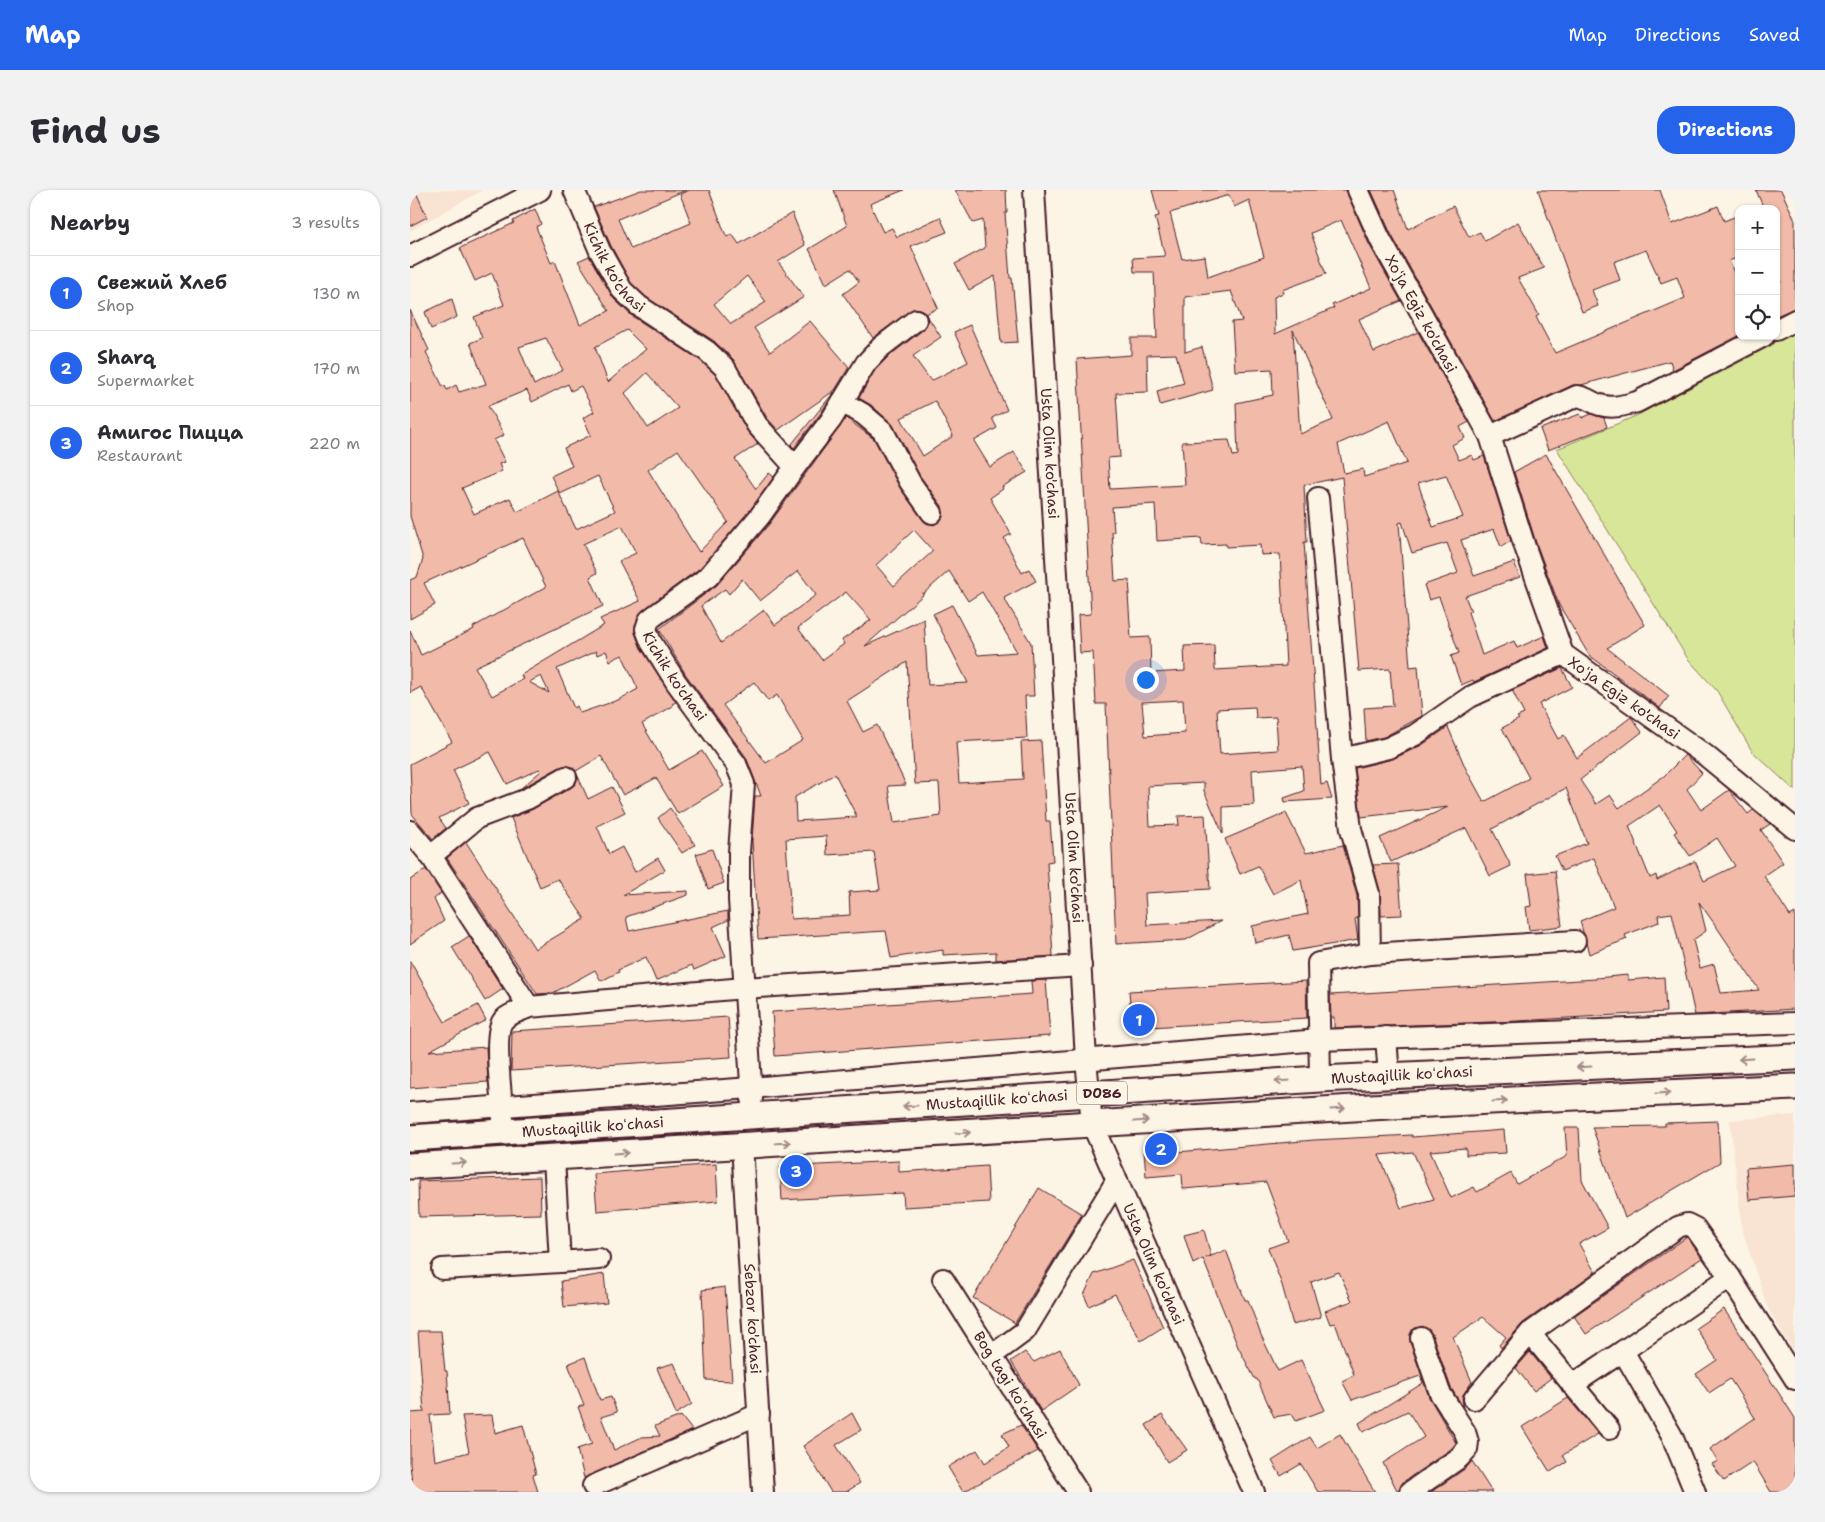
<!DOCTYPE html>
<meta charset="utf-8">
<style>
:root{--surface:#fff;--page:#f2f2f3;--text:#2b2b33;--muted:#7c7c81;--line:#e1e1e2;--accent:#2563eb}
body{margin:0;font-family:"Shantell Sans",sans-serif;background:var(--page);color:var(--text)}
.controls{position:absolute;right:15px;top:15px;display:grid;overflow:hidden;border-radius:10px;box-shadow:0 1px 4px #0004}
.controls button{width:45px;height:45px;display:grid;place-items:center;padding:0;border:0;border-bottom:1px solid var(--line);background:var(--surface);color:var(--text);font:25px sans-serif}
.you{position:absolute;left:735px;top:489px;width:18px;height:18px;margin:-12px;border:4px solid #fff;border-radius:50%;background:#1a73e8;box-shadow:0 0 0 8px #1a73e833}
.badge{display:grid;place-items:center;width:32px;height:32px;border-radius:50%;background:var(--accent);color:#fff;font-size:16px;font-weight:700}
.pin{position:absolute;translate:-50% -50%;border:2px solid #fff;box-shadow:0 1px 5px #0006}
.list{margin:0;padding:0;list-style:none}
h2{display:flex;justify-content:space-between;align-items:center;height:65px;margin:0;padding:0 20px;font-size:21px}
h2 small{font-size:16px;font-weight:400;color:var(--muted)}
.list li{display:grid;grid-template-columns:32px 1fr auto;gap:15px;align-items:center;box-sizing:border-box;height:75px;padding:0 20px;border-top:1px solid var(--line)}
.list b{display:block;font-size:19px;white-space:nowrap}
.list p{margin:0;font-size:16px;white-space:nowrap;color:var(--muted)}
.list em{font-size:16px;font-style:normal;color:var(--muted)}
.icon{flex:none;width:28px;height:28px;fill:none;stroke:currentColor;stroke-width:2;stroke-linecap:round;stroke-linejoin:round}
.map{position:relative;flex:none;width:1385px;height:1302px;overflow:hidden;border-radius:20px}
header{display:flex;align-items:center;gap:30px;box-sizing:border-box;height:70px;padding:0 25px;background:var(--accent);color:#fff}
header strong{font-size:24px}
nav{display:flex;gap:28px;margin-inline-start:auto;font-size:18px}
.intro{display:flex;align-items:center;justify-content:space-between;box-sizing:border-box;height:120px;padding:0 30px}
h1{margin:0;font-size:35px}
.button{padding:12px 22px;border-radius:20px;background:var(--accent);color:#fff;font-size:18px;font-weight:700}
main{display:flex;gap:30px;padding:0 30px}
aside{flex:1;background:var(--surface);border-radius:20px;box-shadow:0 1px 4px #0004}
.map>svg:first-child{display:block}
.built{fill:#f9e3d3}
.green{fill:#d8e699;stroke:#918262}
.building{fill:#f2baa8;stroke:#4a1f2b;fill-rule:evenodd}
.lines{fill:none;stroke-linecap:round;stroke-linejoin:round}
.minor-casing{stroke:#4a1f2b;stroke-width:24}
.major-casing{stroke:#4a1f2b;stroke-width:29}
.minor{stroke:#fcf5e5;stroke-width:20}
.major{stroke:#fcf5e5;stroke-width:25}
.oneway{stroke:#a38a88}
.labels{text-anchor:middle;dominant-baseline:central;stroke-width:5;stroke-linejoin:round;paint-order:stroke}
.shield{fill:#fcf5e5;stroke:#7f5f63;stroke-width:1}
.shield-label{font-size:14px;font-weight:bold;fill:#4a1f2b}
.street-label{font-size:15px;fill:#4a1f2b;stroke:#fcf5e5}
</style>
<header>
<strong>Map</strong>
<nav><a>Map</a><a>Directions</a><a>Saved</a></nav>
</header>
<div class="intro"><h1>Find us</h1><a class="button">Directions</a></div>
<main>
<aside>
<h2>Nearby<small>3 results</small></h2>
<ul class="list">
<li><span class="badge">1</span><div><b>Свежий Хлеб</b><p>Shop</p></div><em>130 m</em></li>
<li><span class="badge">2</span><div><b>Sharq</b><p>Supermarket</p></div><em>170 m</em></li>
<li><span class="badge">3</span><div><b>Амигос Пицца</b><p>Restaurant</p></div><em>220 m</em></li>
</ul>
</aside>
<div class="map">
<svg width="1385" height="1302" viewBox="0 0 1385 1302">
<rect width="100%" height="100%" fill="#fcf5e5"/>
<filter id="ink" filterUnits="userSpaceOnUse"><feTurbulence type="fractalNoise" baseFrequency=".02" numOctaves="2"/><feDisplacementMap in="SourceGraphic" scale="10" xChannelSelector="R" yChannelSelector="G"/><feConvolveMatrix kernelMatrix="1 2 1 2 8 2 1 2 1" color-interpolation-filters="sRGB"/></filter>
<g filter="url(#ink)">
<!-- built -->
<g class="built">
<path d="M0,0H73L0,41Z"/>
<path d="M1385,925V1164L1358,1119L1332,1039L1320,930Z"/>
</g>
<!-- green -->
<path class="green" d="M1385,140V601L1342,561L1307,501L1278,469L1147,259L1228,225Z"/>
<!-- building -->
<g class="building">
<path d="M0,0H5L17,27L0,36Z"/>
<path d="M231,0H276L208,29L221,59L281,33L270,4L280,0H299L314,41L317,47L322,44L329,54L382,23L395,55L368,72L394,107L344,138L360,162L400,131L439,177L425,200L368,240L357,228L323,169L304,151L236,107L221,93L201,56L184,17ZM337,86L356,112L321,134L304,114Z"/>
<path d="M424,0H494L460,14L473,42L482,38L487,47L530,27L537,42L501,56L528,118L516,124L531,147L503,166L521,191L558,172L544,142L560,135L597,220L582,228L587,238L564,251L580,277L604,262L617,282L592,297L593,299L580,308L601,344L594,348L612,383L619,379L626,391L594,408L621,453L624,506H615L617,548L546,552L549,593L613,589L611,552L631,551L636,631H640L643,671L637,672L643,766L586,770V762L533,765V760L481,768L476,741L348,749L342,651L345,606H351L336,567L276,485L249,439L307,395L360,333L436,228L464,249L490,298L513,330L524,335L533,327L532,316L510,286L483,235L461,215L449,208L465,180L479,166L514,139L518,128L511,119L504,118L463,148L433,104L449,92L440,79L416,94L399,59L437,36ZM525,211L543,246L513,266L491,228ZM504,340L523,361L484,396L466,375ZM388,381L406,405L365,435L354,420L311,453L291,416L315,399L319,404L332,389L350,411ZM539,381L558,411L572,402L607,462L568,465L542,415L523,424L558,493L518,495L514,429L455,456L513,405L512,402L513,404ZM436,402L461,430L432,450L434,454L412,470L388,438ZM497,472L505,594L529,593L531,626L484,633L478,596L496,595L467,535L453,542L437,511ZM344,492L358,511L367,505L393,550L356,573L313,515ZM425,584L447,627L386,631L385,607ZM416,646L417,665L464,662L470,700L439,702L440,725L381,729L376,649Z"/>
<path d="M545,0H596L597,23H595L600,88H602L608,152L591,153L585,86L559,100L545,74L575,58L573,30L563,33Z"/>
<path d="M742,0H936L959,54L991,111L949,129L964,162L1008,142L1059,232L1050,237L1055,248L1042,255L1049,270L1062,265L1064,270L1074,266L1101,351L1091,357L1084,339L1051,350L1064,386L1104,372L1110,387L1055,406L1061,421L1058,422L1072,465L1104,451L1107,458L1134,446L1138,458L1064,492L1063,490L1051,495L1041,466L1049,463L1029,407L1019,410L1014,395L1048,383L1037,353L1002,363L992,332L989,333L1000,477L1008,476L1012,526L974,547L956,551L954,518L983,516L980,479L949,481L932,287L894,295L897,352H894L911,595L917,593L922,609L875,612L874,608L894,601L892,576L842,580L844,615L813,617V644L794,601V593L738,596L740,636L769,635L768,626L795,625L800,699L735,703L737,735L811,731L776,750L706,754L696,514H686L683,462L670,463L668,425L681,424L667,169L721,165V148H747L744,82H724L723,68L755,66L745,27L749,26ZM819,5L824,17L839,10L854,67L798,87L795,66L772,69L760,23ZM931,30L961,98L922,115L924,118L865,144L864,107L873,103L872,100L916,84L901,43ZM821,101L832,131L822,132L825,181L862,179L863,205L826,213L828,265L823,266L819,250L772,252L775,295L700,299L698,268L710,267L706,203L738,202L737,165L766,164L774,193L747,201L750,215L803,200L792,157L775,162V107ZM883,140L923,230L890,244ZM979,231L997,273L954,287L953,279L934,283L928,254ZM1036,285L1053,327L1023,337L1008,293ZM745,314L747,351L791,348L792,355L816,354V357L850,355L851,365L870,364L876,476L805,480L804,455L774,456L775,481L741,483L740,447L721,448L718,404H720L719,390L705,391L702,342H704L702,317ZM773,510L775,543L735,546L732,512ZM845,517L846,528L866,527L868,560L810,564L807,519Z"/>
<path d="M961,0H984L998,39L1043,16L1059,47L1070,42L1075,51L1108,32L1134,78L1108,88L1129,125L1126,127L1145,163L1275,108L1267,87L1251,93L1236,60L1204,72L1210,90L1182,100L1188,116L1172,122L1128,0H1250L1262,34L1308,16L1314,31L1329,25V67L1319,71L1329,94V146L1263,180L1260,171L1171,195H1163L1085,231L981,44Z"/>
<path d="M1346,0H1371L1385,30V118L1366,126V94L1371,92L1366,81V19H1354Z"/>
<path d="M125,19L131,34L126,37L141,73L145,71L170,135L199,121L168,71L179,66L204,109L222,126L290,170L306,185L337,241L348,254L325,269L346,299L359,283L364,287L341,319L290,378L232,421L225,435V443L231,458L266,512L262,514L263,516L232,534L259,580L292,561L314,596L268,624L246,588L213,605L191,566L166,581L157,575L150,577L110,599L131,581L129,579L97,594L80,562L43,580L59,613L29,628L36,638L23,649L2,624L0,574L42,552L11,497L0,503V440L11,465L64,439L63,437L136,397L113,348L14,393L25,415L0,429V390L7,387L13,369L0,326V120L19,160L16,162L33,197L35,196L37,200L46,195L49,202L76,194L60,153L72,148L64,127L94,115L82,83L65,91L50,58L104,33L103,31ZM217,140L236,159L198,192L185,157ZM136,148L153,180L124,195L109,157ZM237,183L268,218L238,238L215,203ZM158,194L161,201L171,196L184,222L173,228L181,245L154,258L162,276L141,286L150,304L188,286L205,321L166,339L148,301L107,322L100,308L64,324L52,298L92,281L89,274L95,272L84,250L94,245L78,216L117,200L122,212ZM268,260L318,332L289,362L238,280ZM212,336L226,363L209,371L230,411L190,429L194,435L111,485L113,489L82,506L65,477L193,416L180,387L187,383L173,354ZM186,461L187,465L196,461L200,471L212,465L228,499L208,510L170,523L167,516L164,518L147,479ZM131,486L139,503L119,492Z"/>
<path d="M42,109L47,127L21,139L15,122Z"/>
<path d="M424,202L411,223L384,258L381,255Z"/>
<path d="M1170,224L1172,228L1181,224L1194,228L1197,237L1138,260L1130,239Z"/>
<path d="M1136,264L1235,435L1197,458L1259,506L1250,518L1179,465L1149,415L1126,353L1104,282Z"/>
<path d="M1152,478L1162,497L1129,514L1148,549L1154,545L1167,568L1221,527L1232,542L1170,590L1186,614L1200,605L1209,618L1254,586L1275,565L1292,583L1277,599L1291,620L1319,600L1338,624L1343,620L1360,634L1351,640L1373,673L1354,686L1380,726L1385,723V819L1285,825L1262,723L1248,725L1249,732L1215,745L1217,749L1179,764L1170,731L1204,717L1184,668L1152,681L1145,666L1177,653L1156,598L1082,639L1101,676L1080,686L1056,638L981,672L970,648L1038,617L951,627L945,578L983,569L1012,555L1038,537L1056,579L1074,612L1119,588L1092,538L1109,529L1107,527L1114,524L1102,500ZM1250,615L1267,641L1264,643L1280,666L1307,648L1325,676L1294,691L1285,671L1247,690L1246,685L1240,688L1219,636ZM1289,712L1306,736L1349,800L1311,803L1304,774L1290,778L1283,750L1296,741Z"/>
<path d="M167,584L178,609L202,597L215,622L187,636L199,664L212,657L225,682L248,668L255,680L213,705L278,701V705L216,727L219,741L318,721V730L303,737L316,766L284,780L282,775L246,791L236,767L208,780L209,782L191,791L185,780L143,803L127,804L37,668L56,652L125,759L175,729L148,689L130,697L101,628L123,619L162,597L166,593Z"/>
<path d="M260,618L285,655L272,663L248,628Z"/>
<path d="M876,623L896,663L933,655L947,706L948,728L945,729L948,750L883,761L879,745L845,753L842,736L898,724L891,690L863,704L848,676L830,684L815,649Z"/>
<path d="M302,659L314,693L298,699L286,664Z"/>
<path d="M988,674L992,725L971,726L970,701L963,675Z"/>
<path d="M16,679L31,703L24,709L34,731L0,754V690Z"/>
<path d="M1145,681L1152,736L1119,740L1116,717L1121,716L1117,684Z"/>
<path d="M59,746L93,799L75,811L42,757Z"/>
<path d="M0,771L35,832L68,815L76,830L19,861L76,857L78,892L0,898Z"/>
<path d="M1218,785V790L1254,787L1256,822L1108,831L924,838V827H921L920,805L1186,789V788Z"/>
<path d="M636,790L640,846L365,866L362,822L622,804L621,791Z"/>
<path d="M896,791L897,828L722,838L719,801Z"/>
<path d="M318,827L321,867L101,881L102,841Z"/>
<path d="M1308,931L1310,972L1215,1028L1182,937L1255,936V933Z"/>
<path d="M1155,938H1169L1172,990L1198,1038L1169,1054L1185,1082L1113,1133L1091,1158L1089,1155L1096,1147L1073,1127L1043,1147L1062,1192L1052,1206L1053,1217L1041,1198L1022,1144L1013,1136L1002,1140L1000,1152L1019,1207L1046,1253L1041,1259L993,1292L988,1302L973,1273L1014,1247L998,1221L953,1242L949,1233L1013,1193L1010,1186L942,1210L932,1191L944,1185L925,1133L920,1134L915,1121L942,1111L929,1082L901,1092L911,1127L883,1135L872,1095L858,1058L878,1051L856,992L773,999L772,984L736,987L734,960L766,958L767,962L904,950L1002,945V947L1094,940L1096,963L1056,965V958L1020,961L1041,1008L1064,997L1067,1002L1101,983L1107,994L1157,966ZM1003,962L1024,1009L991,1018L969,965Z"/>
<path d="M489,971V982L577,976L579,1012L494,1017L493,1003L372,1010L370,977Z"/>
<path d="M306,974L308,1011L187,1021L184,984Z"/>
<path d="M1385,974V1006L1339,1010L1336,978Z"/>
<path d="M130,987L131,1024L9,1027L8,991Z"/>
<path d="M629,998L672,1024L605,1133L563,1108Z"/>
<path d="M794,1040L801,1066L796,1068L816,1060L835,1110H838L851,1145L868,1181L891,1170L915,1220L886,1231L882,1224L864,1227L847,1189H845L828,1157L793,1069L783,1074L774,1045Z"/>
<path d="M1277,1047L1292,1068L1176,1144L1164,1126Z"/>
<path d="M723,1070L753,1137L731,1151L705,1104L679,1116L674,1105L684,1084Z"/>
<path d="M194,1084L197,1113L154,1117L151,1091Z"/>
<path d="M315,1097L322,1191L296,1190L292,1100Z"/>
<path d="M1314,1119L1385,1228V1302H1361L1343,1272L1314,1291L1302,1274L1308,1271L1300,1259L1345,1228L1320,1189L1299,1203L1286,1184L1307,1170L1286,1138Z"/>
<path d="M8,1141H31L35,1181H37L40,1224L20,1225L25,1271L59,1262L52,1226L82,1225L85,1243L113,1235L126,1284L123,1285L128,1302H3L0,1274V1223L14,1222Z"/>
<path d="M650,1159L669,1195L631,1221L601,1171L615,1162L624,1172Z"/>
<path d="M1120,1162L1141,1188L1124,1201L1106,1178Z"/>
<path d="M175,1167L190,1210L201,1207L207,1222L191,1227L204,1260L232,1247L250,1246L245,1236L271,1226L282,1240L174,1288L167,1259L182,1254L168,1217L174,1215L158,1174Z"/>
<path d="M264,1173L282,1214L266,1224L247,1178Z"/>
<path d="M1158,1208L1188,1244L1153,1265L1157,1272L1140,1282L1112,1237Z"/>
<path d="M442,1223L451,1240L426,1255L450,1293L436,1302H421L393,1256Z"/>
<path d="M752,1225L777,1260L757,1272L736,1235Z"/>
<path d="M611,1235L628,1261L553,1302L538,1277L567,1260L575,1273L599,1257L592,1244Z"/>
<path d="M930,1244L965,1302H908L891,1274L871,1286L862,1271L900,1247L907,1258Z"/>
<path d="M1062,1271L1082,1302H1021L1056,1278Z"/>
</g>
<g class="lines">
<!-- minor casing -->
<g class="minor-casing">
<g id="minor">
<path id="s1" d="M164,0L190,61L212,100L229,116L297,161L315,178L347,235L385,277L350,326L298,387L244,426L239,430L236,439L241,452L266,492L326,574L334,594L329,662V710L342,909"/>
<path id="s2" d="M624,0L676,869L682,934L844,1302"/>
<path d="M948,0L970,49L1080,246L1115,357L1153,464L1295,565L1385,639"/>
<path d="M0,66L130,0"/>
<path d="M1366,140L1385,130"/>
<path d="M432,212L453,224L473,241L500,292L522,323"/>
<path d="M1080,246L1167,206C1177,207 1182,213 1190,215C1203,219 1215,215 1227,212L1354,146"/>
<path d="M385,277L421,230L456,173L471,157L506,130"/>
<path d="M908,308L932,569L941,639L959,704L960,764L908,773L910,889"/>
<path d="M932,569L978,558L1005,545L1060,507L1153,464"/>
<path d="M0,641L21,666L119,817C111,821 97,824 92,832C83,847 92,910 93,930"/>
<path d="M21,666L67,628L117,609L156,587"/>
<path d="M960,764L1165,751"/>
<path d="M119,817L334,798L671,776"/>
<path d="M976,847L979,886"/>
<path d="M0,923L341,898L909,850L1385,833"/>
<path id="s3" d="M332,955L353,1302"/>
<path d="M150,1072L189,1069"/>
<path d="M32,1079L150,1072L144,968"/>
<path d="M533,1089L668,1302"/>
<path d="M1120,1143L1199,1239"/>
<path d="M581,1166L615,1141L707,990"/>
<path d="M1162,1195L1213,1161"/>
<path d="M1064,1209L1120,1143L1268,1037L1277,1034L1285,1038L1320,1087L1385,1189"/>
<path d="M183,1296L349,1224"/>
<path d="M1000,1302L1049,1268L1057,1259L1058,1252L1055,1242L1030,1203L1011,1148"/>
<path d="M1285,1302L1262,1246L1213,1161L1320,1087"/>
</g>
</g>
<!-- major casing -->
<g class="major-casing">
<g id="major">
<path d="M0,948L910,889L1385,867"/>
<path d="M0,976C320,958 640,934 960,917C1102,909 1243,904 1385,897"/>
</g>
</g>
<!-- minor -->
<use href="#minor" class="minor"/>
<!-- major -->
<use href="#major" class="major"/>
</g>
<!-- one-way arrows -->
<defs><path id="oneway-shaft" d="M-6 0H5M1.5-3L5.5 0L1.5 3" fill="none" stroke-width="1.6" stroke-linecap="round" stroke-linejoin="round" transform="scale(1.25)"/></defs>
<g class="oneway">
<use href="#oneway-shaft" transform="translate(1336 869) rotate(177)"/>
<use href="#oneway-shaft" transform="translate(1174 877) rotate(177)"/>
<use href="#oneway-shaft" transform="translate(872 891) rotate(176)"/>
<use href="#oneway-shaft" transform="translate(1253 903) rotate(-3)"/>
<use href="#oneway-shaft" transform="translate(1090 911) rotate(-3)"/>
<use href="#oneway-shaft" transform="translate(500 916) rotate(176)"/>
<use href="#oneway-shaft" transform="translate(928 919) rotate(-4)"/>
<use href="#oneway-shaft" transform="translate(731 931) rotate(-4)"/>
<use href="#oneway-shaft" transform="translate(553 943) rotate(-4)"/>
<use href="#oneway-shaft" transform="translate(373 953) rotate(-2)"/>
<use href="#oneway-shaft" transform="translate(211 963) rotate(-4)"/>
<use href="#oneway-shaft" transform="translate(49 973) rotate(-3)"/>
</g>
</g>
<g class="labels">
<!-- shield labels -->
<rect class="shield" x="667" y="891.5" width="50" height="23" rx="4"/>
<g class="shield-label">
<text x="692" y="903">D086</text>
</g>
<!-- street labels -->
<g class="street-label">
<text stroke="none"><textPath href="#s1" startOffset="88">Kichik ko'chasi</textPath></text>
<text transform="translate(1011 124) rotate(61)">Xoʻja Egiz ko'chasi</text>
<text stroke="none"><textPath href="#s2" startOffset="264">Usta Olim ko'chasi</textPath></text>
<text stroke="none"><textPath href="#s1" startOffset="641">Kichik ko'chasi</textPath></text>
<text transform="translate(1214 508) rotate(35)">Xoʻja Egiz ko'chasi</text>
<text stroke="none"><textPath href="#s2" startOffset="669">Usta Olim ko'chasi</textPath></text>
<text transform="translate(992 885) rotate(-3)">Mustaqillik koʻchasi</text>
<text transform="translate(587 910) rotate(-4)">Mustaqillik koʻchasi</text>
<text transform="translate(183 937) rotate(-4)">Mustaqillik koʻchasi</text>
<text stroke="none"><textPath href="#s2" startOffset="1089">Usta Olim ko'chasi</textPath></text>
<text stroke="none"><textPath href="#s3" startOffset="174">Sebzor ko'chasi</textPath></text>
<text transform="translate(600 1195) rotate(58)">Bog tagi koʻchasi</text>
</g>
</g>
</svg>
<div class="controls">
<button>+</button>
<button>−</button>
<button><svg class="icon" aria-label="locate" viewBox="0 0 24 24"><circle cx="12" cy="12" r="6"/><path d="M12 2v4M12 18v4M2 12h4M18 12h4"/></svg></button>
</div>
<div class="you"></div>
<div class="pin badge" style="left:729px;top:830px">1</div>
<div class="pin badge" style="left:751px;top:959px">2</div>
<div class="pin badge" style="left:386px;top:981px">3</div>
</div>
</main>
